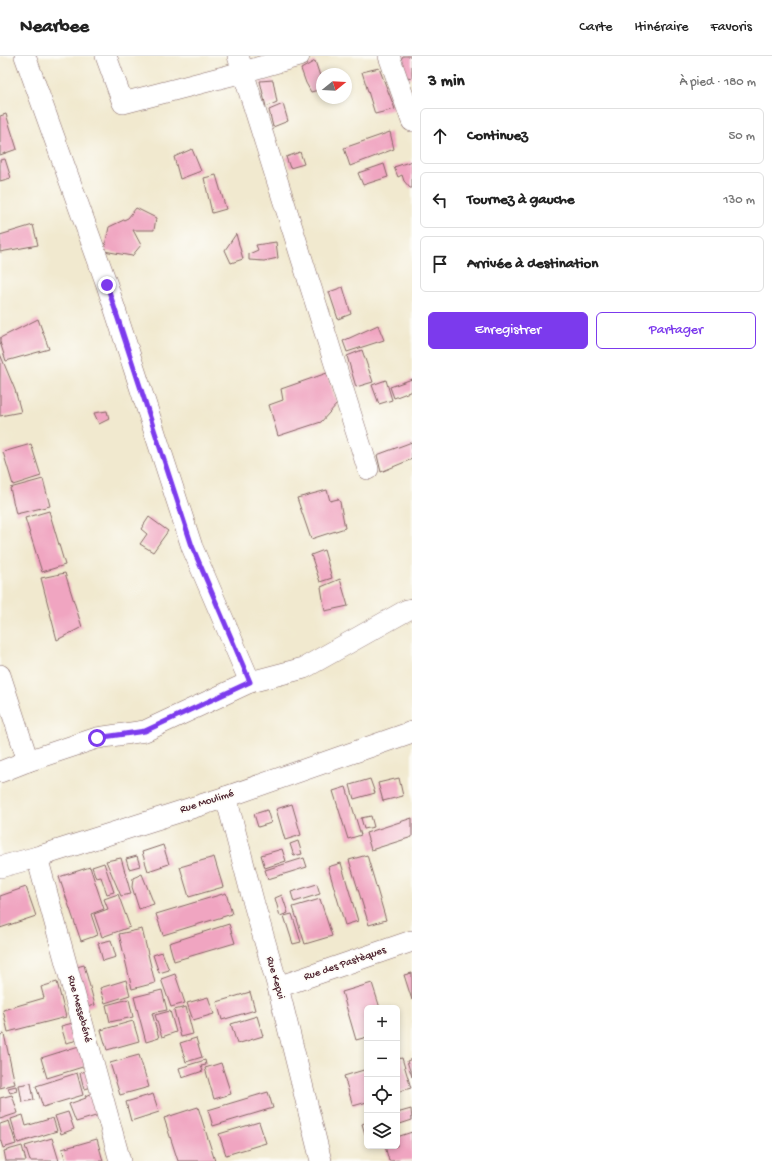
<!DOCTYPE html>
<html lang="fr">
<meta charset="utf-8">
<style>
:root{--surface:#fff;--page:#f2f2f2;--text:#222;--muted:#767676;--line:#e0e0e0;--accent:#7c3aed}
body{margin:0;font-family:"Gochi Hand",sans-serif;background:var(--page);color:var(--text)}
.controls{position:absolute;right:12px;bottom:12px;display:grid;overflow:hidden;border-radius:6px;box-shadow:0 2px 6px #0003}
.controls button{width:36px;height:36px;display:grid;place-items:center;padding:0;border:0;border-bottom:1px solid var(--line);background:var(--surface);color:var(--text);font:20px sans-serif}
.compass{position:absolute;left:316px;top:12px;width:36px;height:36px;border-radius:50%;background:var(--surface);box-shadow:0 2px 6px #0003;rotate:72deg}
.stop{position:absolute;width:12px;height:12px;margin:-9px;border:3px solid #7c3aed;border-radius:50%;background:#fff}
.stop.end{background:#7c3aed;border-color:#fff;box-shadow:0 1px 4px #0008}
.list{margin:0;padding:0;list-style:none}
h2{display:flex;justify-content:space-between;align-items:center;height:52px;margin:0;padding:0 16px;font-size:17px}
h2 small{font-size:13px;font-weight:400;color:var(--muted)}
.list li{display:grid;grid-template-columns:26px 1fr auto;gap:12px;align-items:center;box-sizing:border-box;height:56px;margin:0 8px 8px;padding:0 8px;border:1px solid var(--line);border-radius:6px}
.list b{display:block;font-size:15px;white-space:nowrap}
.list em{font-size:13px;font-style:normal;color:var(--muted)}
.actions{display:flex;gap:8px;padding:12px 16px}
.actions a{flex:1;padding:9px 0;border:1px solid var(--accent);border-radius:6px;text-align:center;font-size:14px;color:var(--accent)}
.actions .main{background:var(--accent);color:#fff}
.icon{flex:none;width:22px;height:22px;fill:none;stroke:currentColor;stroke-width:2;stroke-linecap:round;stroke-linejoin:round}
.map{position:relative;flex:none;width:412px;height:1105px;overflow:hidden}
header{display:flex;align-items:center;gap:24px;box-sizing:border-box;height:56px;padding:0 20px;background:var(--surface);border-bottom:1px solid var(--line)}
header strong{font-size:19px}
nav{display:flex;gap:22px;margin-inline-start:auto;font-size:14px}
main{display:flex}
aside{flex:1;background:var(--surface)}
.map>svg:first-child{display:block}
.building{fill:#f0a5c1}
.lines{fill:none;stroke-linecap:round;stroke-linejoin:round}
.minor-casing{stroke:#846664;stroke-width:22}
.minor{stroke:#fff;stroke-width:21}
.route{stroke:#7c3aed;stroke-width:5}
.labels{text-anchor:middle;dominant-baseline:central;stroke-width:3.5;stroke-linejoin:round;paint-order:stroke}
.street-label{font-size:11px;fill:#4a1f2b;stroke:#fdfcf7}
</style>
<header>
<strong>Nearbee</strong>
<nav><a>Carte</a><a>Itinéraire</a><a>Favoris</a></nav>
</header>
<main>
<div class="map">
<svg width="412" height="1105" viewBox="0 0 412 1105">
<rect width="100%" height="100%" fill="#fdfcf7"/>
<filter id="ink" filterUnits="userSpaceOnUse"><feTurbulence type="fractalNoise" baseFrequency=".025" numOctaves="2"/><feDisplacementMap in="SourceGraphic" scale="8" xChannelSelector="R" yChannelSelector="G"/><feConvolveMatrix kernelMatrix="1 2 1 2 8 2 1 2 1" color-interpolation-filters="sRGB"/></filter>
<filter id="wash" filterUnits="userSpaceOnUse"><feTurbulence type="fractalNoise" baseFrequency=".012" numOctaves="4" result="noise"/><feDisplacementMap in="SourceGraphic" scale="16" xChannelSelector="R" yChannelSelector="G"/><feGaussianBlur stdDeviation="0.9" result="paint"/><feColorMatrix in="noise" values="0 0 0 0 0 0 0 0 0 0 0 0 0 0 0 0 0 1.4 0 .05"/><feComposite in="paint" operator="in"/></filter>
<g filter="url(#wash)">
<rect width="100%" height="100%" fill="#f1e9cf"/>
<g id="blocks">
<!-- building -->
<g class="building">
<path d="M403,0H412V22L406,23L400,5Z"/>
<path d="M315,5L322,26V33L311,36L306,27L301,13Z"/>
<path d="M379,12L395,53L375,58L362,16Z"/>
<path d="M273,24L277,46L266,51L260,25Z"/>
<path d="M283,48L288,65L273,71L269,54Z"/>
<path d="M6,58L17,93L0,99V60Z"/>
<path d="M390,76L394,93L350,110L344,92Z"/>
<path d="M192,93L201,115L180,123L174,101Z"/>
<path d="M300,96L304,108L290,112L286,101Z"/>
<path d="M5,103L11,122L0,125V104Z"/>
<path d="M412,105V132H410L404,125L402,119L398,121L394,111Z"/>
<path d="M384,108L388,121L363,129L358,117Z"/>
<path d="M216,119L226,153L212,157L204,122Z"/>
<path d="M136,152L156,162L154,174H133L141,189L132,200L104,195L109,171L128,162Z"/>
<path d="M33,169L38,189L0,196V179Z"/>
<path d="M236,178L243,203L231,207L225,194Z"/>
<path d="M276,186L278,202L264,205L249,204V198L258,194L256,189Z"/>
<path d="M343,231L351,258L338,263L329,236Z"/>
<path d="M38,263L49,293L6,305L0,286V282Z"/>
<path d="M378,269L384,284L347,296L343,285Z"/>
<path d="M362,294L373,326L356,331L347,300Z"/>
<path d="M0,298L15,334L21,356L0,360Z"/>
<path d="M327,317L337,348L321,366L278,380L269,349L283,344L281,333Z"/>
<path d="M412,323V335L394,342L390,331Z"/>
<path d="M386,324L392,344L379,348L372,329Z"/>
<path d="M107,355L109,363L99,368L94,357Z"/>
<path d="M412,386V403L381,416L377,399Z"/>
<path d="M31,388L41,420L13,429L3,396Z"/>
<path d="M43,423L50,450L16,458L10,432Z"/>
<path d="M327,434L330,445L338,443L340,446L345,472L311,483L297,442Z"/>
<path d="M49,455L65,509L42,516L25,462Z"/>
<path d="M149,461L168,475L153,496L140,488L147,478L141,473Z"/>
<path d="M324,494L332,522L320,526L311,499Z"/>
<path d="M65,517L82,571L57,584L41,522Z"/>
<path d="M340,523L348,550L325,555L321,531Z"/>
<path d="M399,722L403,740L383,745L378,727Z"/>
<path d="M370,723L375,737L354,743L350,729Z"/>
<path d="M346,731L361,779L348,783L333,735Z"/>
<path d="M292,748L301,779L285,784L276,753Z"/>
<path d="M267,754L271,767L258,771L254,758Z"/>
<path d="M371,760L374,771L364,773L361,762Z"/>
<path d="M412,762V781L371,794L366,777Z"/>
<path d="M298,785L302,798L294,800L290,788Z"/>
<path d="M163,789L169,808L148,815L142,796Z"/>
<path d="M282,793L286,805L265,812L261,799Z"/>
<path d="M367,799L386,864L369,869L349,804Z"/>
<path d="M137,800L140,810L129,813L126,803Z"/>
<path d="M214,801L223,831L189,841L180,811Z"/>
<path d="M121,802L131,838L121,840L106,805Z"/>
<path d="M304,802L307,811L268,823L265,814Z"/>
<path d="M104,807L114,836L107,838L101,821L96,822L92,811Z"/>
<path d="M341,807L358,865L345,869L328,811Z"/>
<path d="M90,811L104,853L91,858L98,879L81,885L59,821Z"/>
<path d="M142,818L154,848L139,853L132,831L133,822Z"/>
<path d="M317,828L320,838L294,846L291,836Z"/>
<path d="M26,831L36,860L0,872V840Z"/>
<path d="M226,837L232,858L163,879L156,858Z"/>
<path d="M118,838L130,871L102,881L94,858L108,853L104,843Z"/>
<path d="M282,839L288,857L280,860L275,842Z"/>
<path d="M320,843L332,880L305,888L293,851Z"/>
<path d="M292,858L301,886L293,888L284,860Z"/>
<path d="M229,868L235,887L174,905L169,887Z"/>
<path d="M142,873L155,927L132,933L119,878Z"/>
<path d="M111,884L116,901L103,905L98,887Z"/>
<path d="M162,896L169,914L159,917L153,899Z"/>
<path d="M84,909L95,949L84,952L73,912Z"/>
<path d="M412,917V944L404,919Z"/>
<path d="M175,918L185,947L171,951L161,923Z"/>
<path d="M126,924L130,939L105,947L100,932Z"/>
<path d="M57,926L66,961L8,976L3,954L44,942L41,931Z"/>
<path d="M372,927L380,952H367V981L356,984L342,936Z"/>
<path d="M162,934L167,954L152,957L159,982L146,986L134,941Z"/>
<path d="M250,936L255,954L222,964L217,946Z"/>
<path d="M208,941L214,958L193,964L187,947Z"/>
<path d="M129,943L133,961L110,966L106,949Z"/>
<path d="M186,951L193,978L181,981L174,954Z"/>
<path d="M170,955L176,976L162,981L155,959Z"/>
<path d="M257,960L263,980L237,988L231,968Z"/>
<path d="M133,965L139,985L107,994L101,974Z"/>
<path d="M73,967L78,984L66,987L61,970Z"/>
<path d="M4,978L15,1028L0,1032V979Z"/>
<path d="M196,982L202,1001L186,1006L180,987Z"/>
<path d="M82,989L89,1009L47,1022L41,1002Z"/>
<path d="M139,999L149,1031L120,1039L110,1007Z"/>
<path d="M402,1002L411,1032L397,1036V1003Z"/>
<path d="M412,1003V1021L407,1005Z"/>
<path d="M205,1004L206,1009L201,1010L203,1015L182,1022L179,1012Z"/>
<path d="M221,1007L231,1038L214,1043L205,1012Z"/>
<path d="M367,1013V1046L353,1050L344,1020Z"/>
<path d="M88,1014L93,1031L84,1033L80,1017Z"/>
<path d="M77,1017L83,1039L43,1051L36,1030Z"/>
<path d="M31,1027L34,1044L22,1046L19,1029Z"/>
<path d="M16,1030L17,1035L10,1037L8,1032Z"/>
<path d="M268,1036L273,1052L213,1070L208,1054Z"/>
<path d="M92,1037L99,1059L76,1066L69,1048L86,1042L85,1040Z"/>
<path d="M153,1038L159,1056L131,1065L126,1046Z"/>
<path d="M12,1039L18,1057L0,1063V1042Z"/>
<path d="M198,1051L215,1105H178L164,1062Z"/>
<path d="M411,1053L412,1064L397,1069V1057Z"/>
<path d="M68,1056L74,1073L61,1078L55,1060Z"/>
<path d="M23,1059L26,1070L53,1062L57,1075L18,1087L11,1063Z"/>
<path d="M9,1065L16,1088L3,1092L0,1083V1068Z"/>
<path d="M259,1066L266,1087L226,1099L219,1078Z"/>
<path d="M367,1066V1078H365L362,1068Z"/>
<path d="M412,1076V1104L389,1105L385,1090H397V1081Z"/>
<path d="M52,1082L59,1105H30L25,1090Z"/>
<path d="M97,1083L103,1105H66L62,1093Z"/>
<path d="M22,1090L26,1105H6L4,1095Z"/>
</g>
</g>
</g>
<g filter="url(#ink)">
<use href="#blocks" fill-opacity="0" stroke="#846664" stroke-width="1"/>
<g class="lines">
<!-- minor casing -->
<g class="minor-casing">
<g id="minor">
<path d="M25,0L107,229L192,491L250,626"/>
<path d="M106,0L123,47L243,16L299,0"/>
<path d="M238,0L368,413"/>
<path d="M389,0L412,65"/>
<path d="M0,619L28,705"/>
<path d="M0,716L28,705L97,682L145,675L250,626L304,612L407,554L412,553"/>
<path d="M226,741L254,848L278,931L321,1105"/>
<path d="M37,801L120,1105"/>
<path d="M0,811L37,801L226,741L412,676"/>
<path d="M278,931L412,885"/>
</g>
</g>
<!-- minor -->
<use href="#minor" class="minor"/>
</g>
</g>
<g class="lines" filter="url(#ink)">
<!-- route -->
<path class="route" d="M97,682L145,675L250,626L192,490L107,229"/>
</g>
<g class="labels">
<!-- street labels -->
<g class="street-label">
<text transform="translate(207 746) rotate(-18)">Rue Moulimé</text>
<text transform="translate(345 908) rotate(-19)">Rue des Pastèques</text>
<text transform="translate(275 922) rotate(74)">Rue Kepui</text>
<text transform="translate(79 953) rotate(75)">Rue Messebéné</text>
</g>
</g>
</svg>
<div class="controls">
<button>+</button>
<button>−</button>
<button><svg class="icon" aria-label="locate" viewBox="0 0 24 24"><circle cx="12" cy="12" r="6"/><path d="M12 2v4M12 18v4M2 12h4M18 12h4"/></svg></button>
<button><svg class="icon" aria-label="layers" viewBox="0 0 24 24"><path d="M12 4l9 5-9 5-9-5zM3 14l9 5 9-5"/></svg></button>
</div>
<svg class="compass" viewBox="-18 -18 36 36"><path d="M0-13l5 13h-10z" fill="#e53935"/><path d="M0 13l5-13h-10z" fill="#767676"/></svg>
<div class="stop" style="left:97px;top:682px"></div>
<div class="stop end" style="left:107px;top:229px"></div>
</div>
<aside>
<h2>3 min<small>À pied · 180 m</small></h2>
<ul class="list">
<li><svg class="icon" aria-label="ahead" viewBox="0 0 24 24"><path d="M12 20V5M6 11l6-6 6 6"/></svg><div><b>Continuez</b></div><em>50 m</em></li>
<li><svg class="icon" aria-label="left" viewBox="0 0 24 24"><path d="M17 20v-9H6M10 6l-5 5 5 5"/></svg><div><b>Tournez à gauche</b></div><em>130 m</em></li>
<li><svg class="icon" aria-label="arrive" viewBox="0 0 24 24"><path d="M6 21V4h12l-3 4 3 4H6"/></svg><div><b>Arrivée à destination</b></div></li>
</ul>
<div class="actions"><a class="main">Enregistrer</a><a>Partager</a></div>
</aside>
</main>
